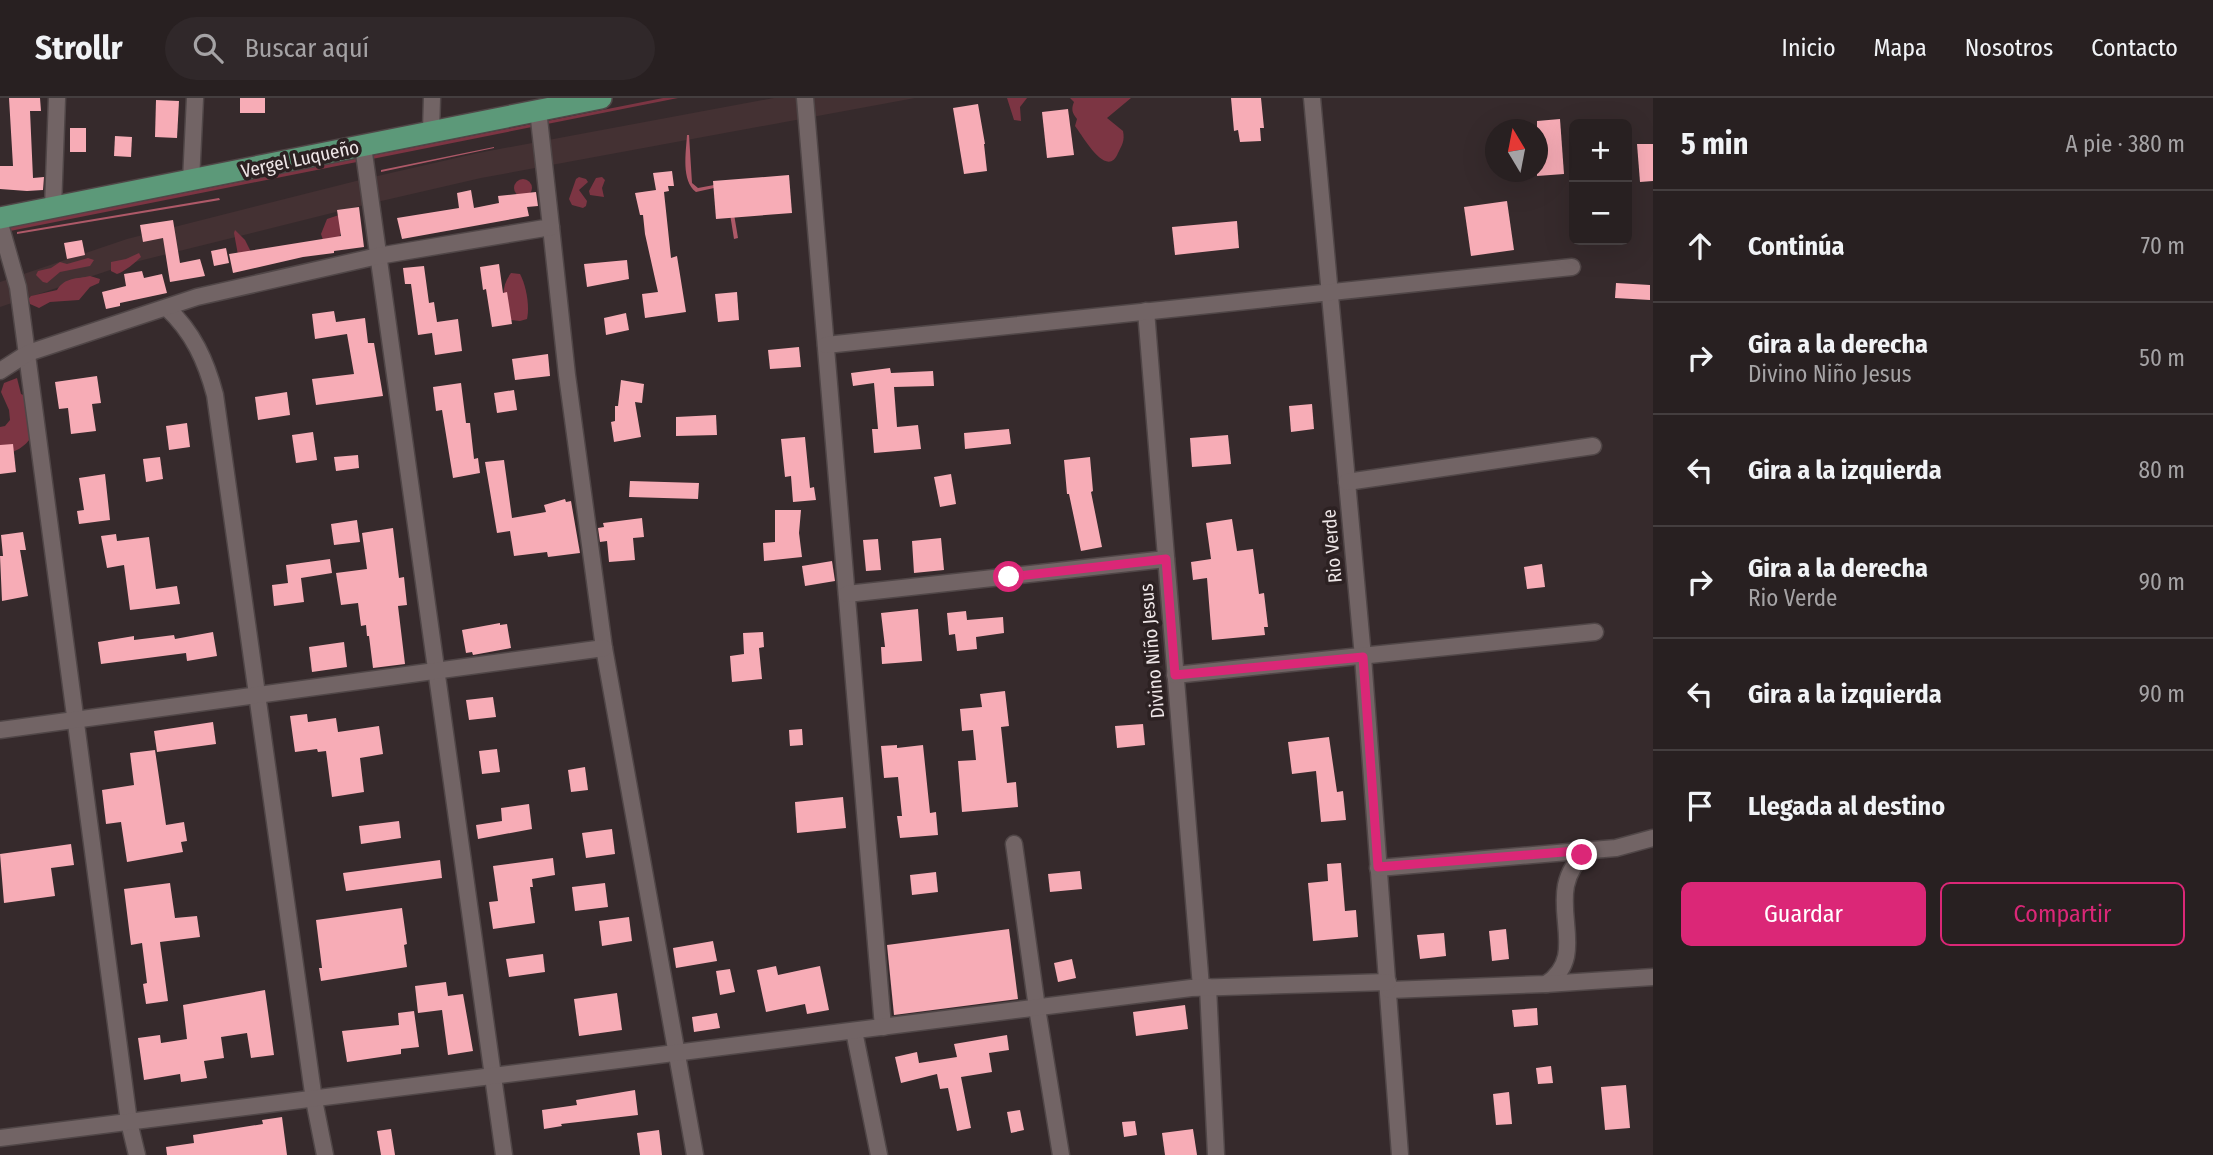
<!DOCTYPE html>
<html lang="es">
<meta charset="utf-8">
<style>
:root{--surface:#282021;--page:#30282a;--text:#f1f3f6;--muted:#a5a3a5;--line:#443e3f;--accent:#db2777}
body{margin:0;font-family:"Fira Sans Condensed",sans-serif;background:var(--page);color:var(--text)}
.controls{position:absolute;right:21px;top:21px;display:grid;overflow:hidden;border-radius:10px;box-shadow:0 7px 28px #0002}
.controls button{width:63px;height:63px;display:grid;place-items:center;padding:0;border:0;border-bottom:2px solid var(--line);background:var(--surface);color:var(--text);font:35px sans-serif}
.compass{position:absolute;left:1485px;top:21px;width:63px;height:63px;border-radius:50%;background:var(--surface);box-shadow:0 7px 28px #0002;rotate:350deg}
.stop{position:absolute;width:21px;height:21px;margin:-16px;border:5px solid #db2777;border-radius:50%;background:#fff}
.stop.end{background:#db2777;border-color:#fff;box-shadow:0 2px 7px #0008}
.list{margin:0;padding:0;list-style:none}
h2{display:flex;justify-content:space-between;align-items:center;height:91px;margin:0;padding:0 28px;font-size:30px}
h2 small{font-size:23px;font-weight:400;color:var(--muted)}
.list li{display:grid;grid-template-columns:46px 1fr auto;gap:21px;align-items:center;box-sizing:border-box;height:112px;padding:0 28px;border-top:2px solid var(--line)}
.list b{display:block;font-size:26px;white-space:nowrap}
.list p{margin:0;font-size:23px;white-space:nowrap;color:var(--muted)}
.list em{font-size:23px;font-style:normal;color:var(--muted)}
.actions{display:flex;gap:14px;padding:21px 28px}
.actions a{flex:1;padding:16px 0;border:2px solid var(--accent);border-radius:10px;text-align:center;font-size:24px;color:var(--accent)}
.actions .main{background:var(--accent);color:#fff}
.icon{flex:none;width:38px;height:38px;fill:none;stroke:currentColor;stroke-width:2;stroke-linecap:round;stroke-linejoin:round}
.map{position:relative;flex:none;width:1653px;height:1057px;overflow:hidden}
header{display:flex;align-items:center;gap:42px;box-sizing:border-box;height:98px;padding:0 35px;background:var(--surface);border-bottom:2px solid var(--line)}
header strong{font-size:33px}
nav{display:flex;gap:38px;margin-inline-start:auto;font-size:24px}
.search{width:490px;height:63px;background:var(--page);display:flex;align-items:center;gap:18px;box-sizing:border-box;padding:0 24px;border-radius:38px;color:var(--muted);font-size:26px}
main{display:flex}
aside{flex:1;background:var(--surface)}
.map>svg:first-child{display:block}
.built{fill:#443133}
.green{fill:#7c3543}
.water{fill:#ae5968}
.building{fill:#f7acb6}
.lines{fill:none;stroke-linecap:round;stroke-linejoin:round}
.street-casing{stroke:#504647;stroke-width:19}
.primary-casing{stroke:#504647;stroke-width:24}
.street{stroke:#726465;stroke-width:16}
.primary{stroke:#5c9979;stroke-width:21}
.route{stroke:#db2777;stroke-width:9}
.labels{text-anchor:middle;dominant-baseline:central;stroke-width:7;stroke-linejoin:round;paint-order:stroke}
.street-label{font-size:19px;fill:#eee6e7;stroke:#2c2122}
</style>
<header>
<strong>Strollr</strong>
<div class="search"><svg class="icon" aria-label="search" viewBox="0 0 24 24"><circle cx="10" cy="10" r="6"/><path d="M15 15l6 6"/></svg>Buscar aquí</div>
<nav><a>Inicio</a><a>Mapa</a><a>Nosotros</a><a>Contacto</a></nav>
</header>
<main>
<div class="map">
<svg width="1653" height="1057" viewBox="0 0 1653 1057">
<rect width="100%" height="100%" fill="#362a2c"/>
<!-- built -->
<path class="built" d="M774,0H915L481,80L364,107L131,165L0,209V184L127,141L360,82L478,55Z"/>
<!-- green -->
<g class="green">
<path d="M663,0H678L0,135V132L17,128Z"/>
<path d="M1007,0H1027L1020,9L1021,23L1014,22Z"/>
<path d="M1070,0H1131L1107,20L1123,33C1125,43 1122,47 1118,55C1107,82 1083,38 1075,28L1077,21C1072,15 1071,11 1074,4Z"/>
<path d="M579,79L586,81L588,84L579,92L587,103L586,108L583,110L572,107L569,101L576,81Z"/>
<path d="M602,79L605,82L602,90L604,99L590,97L589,93L596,80Z"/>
<circle cx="523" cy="90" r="9"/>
<path d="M339,117L342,131L338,143L323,142L321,136L327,121Z"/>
<path d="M235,132L245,142L253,158L238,157L234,135Z"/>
<path d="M139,155L141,159C136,164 124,174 117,176L111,173V164L126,161Z"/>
<path d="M88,160L94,162L90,168L60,174L47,185L43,184L36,177L38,173L51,170L60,164L67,166Z"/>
<path d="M511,175L520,176C526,187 530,208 527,221L520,223L511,222C503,206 499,191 511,175Z"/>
<path d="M90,178L100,181L99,185L90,189L79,202L50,204L39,210L30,206L28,201L31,198L57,192C65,179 77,181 90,178Z"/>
<path d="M17,280L21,296L28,299C30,309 34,320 34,329C34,344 14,358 0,355V329L5,328L10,322L9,312L1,294L4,285Z"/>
</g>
<!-- water -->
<g class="water">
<path d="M687,37H689L692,85L698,90L714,87L733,110L738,140L734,141L730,116L714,90L696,94C681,83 686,54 687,37Z"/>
<path d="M494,49V50L381,74V72Z"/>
<path d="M219,100L220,102L17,136V134Z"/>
</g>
<!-- building -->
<g class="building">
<path d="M9,0H40L41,13H30L33,80L44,79L43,92L27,93L0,91V68H13Z"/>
<rect x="240" y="0" width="25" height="15"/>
<path d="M1231,0H1261L1264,30H1260L1261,43L1240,44L1238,32L1234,33Z"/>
<path d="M156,2L179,3L177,40L155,39Z"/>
<path d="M978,6L985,46H984L987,73L964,76L953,10Z"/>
<path d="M1068,11L1074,57L1047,60L1042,14Z"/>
<path d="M1560,21L1564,76L1537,78V23Z"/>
<rect x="70" y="30" width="16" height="24"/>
<path d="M115,38L132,39L131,59L114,58Z"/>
<path d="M1637,46H1653V83L1640,84Z"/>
<path d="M672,73L674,88H668L669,93L664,94L671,160L677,158L686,214L645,220L642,196L658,194L645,136L643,117H640L635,95L656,92L653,75Z"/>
<path d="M789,77L792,115L716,121L713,83Z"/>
<path d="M471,92L474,110L499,105L498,98L536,94L538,108L527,109L529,118L402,141L397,120L459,110L457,95Z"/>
<path d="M1507,103L1514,152L1471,158L1464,109Z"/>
<path d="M359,109L364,149L334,153V155L303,159L233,175L229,156L341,138L337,112Z"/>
<path d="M173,122L180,165L200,161L205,178L170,184L163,140L143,144L140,127Z"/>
<path d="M1237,123L1239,150L1175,157L1172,129Z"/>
<path d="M82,142L85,157L67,161L64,145Z"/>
<path d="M226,150L229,165L214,168L211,153Z"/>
<path d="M627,162L629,181L587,189L584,166Z"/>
<path d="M499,166L503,195L507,194L512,226L492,229L486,191L483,192L480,169Z"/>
<path d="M424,168L429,205L434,204L437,224L458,221L462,253L435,257L432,235L418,237L411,186H405L403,170Z"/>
<path d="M142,173L144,180L162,176L167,195L120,205V208L106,211L102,194L126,188L124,176Z"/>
<path d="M1616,185L1650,187V202L1615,200Z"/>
<path d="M737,194L739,222L718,224L715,196Z"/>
<path d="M334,213L336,224L365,220L368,245H374L383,298L316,307L312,281L354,276L347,236L315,241L312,216Z"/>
<path d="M626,215L629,232L606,237L604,220Z"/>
<path d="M799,249L801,269L770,271L768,252Z"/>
<path d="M548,256L550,278L515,282L512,261Z"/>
<path d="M890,270L891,275L933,273L934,288L894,289L897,329L918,327L921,351L874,355L872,331H878L874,285L853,288L851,275Z"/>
<path d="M97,278L101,305L92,306L96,333L71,336L68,310L59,311L55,284Z"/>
<path d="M621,282L644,286L642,305L635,304L641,339L614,344L611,324L615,323V308H618Z"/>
<path d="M461,285L466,325H470L474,361L478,360L480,375L453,380L442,312L436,313L433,289Z"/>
<path d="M514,292L517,312L497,315L494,295Z"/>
<path d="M287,294L290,317L258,322L255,299Z"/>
<path d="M1312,306L1314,331L1291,334L1289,308Z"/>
<path d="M716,317L717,337L676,338V319Z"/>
<path d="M187,325L190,349L169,352L166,328Z"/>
<path d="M1009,331L1011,346L965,351L964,335Z"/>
<path d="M313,334L317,362L296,365L292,337Z"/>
<path d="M1228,337L1231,366L1192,369L1190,340Z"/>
<path d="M805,339L810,390L814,389L816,402L793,404L791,378L785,379L781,341Z"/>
<path d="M13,346L16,374L0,376V347Z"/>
<path d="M358,357L359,370L336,373L334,359Z"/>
<path d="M160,359L163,381L146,384L143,361Z"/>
<path d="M1090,359L1093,393L1091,394L1102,449L1081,453L1069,396H1067L1064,362Z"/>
<path d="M504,362L512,420L546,414L544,407L565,401L566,404L571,403L580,455L548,459L547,454L514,458L510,433L497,435L485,364Z"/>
<path d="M105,376L110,422L79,426L77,413L84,412L79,380Z"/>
<path d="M951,376L956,406L940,409L934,379Z"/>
<path d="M630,383L699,385L698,401L629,399Z"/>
<path d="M775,412H801L799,435L802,459L764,463L763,445L775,444Z"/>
<path d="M642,420L644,439L633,440L635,462L609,464L607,443L600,444L598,430L604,429L603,425Z"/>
<path d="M1232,421L1237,453L1253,451L1259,496L1264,495L1268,529H1264L1265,537L1212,542L1207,480L1193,482L1191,464L1211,461L1206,425Z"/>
<path d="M357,422L360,444L334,447L331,426Z"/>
<path d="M393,430L399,480L404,479L407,507L398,508L405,566L373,570L369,538H367L366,527L361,528L358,505L341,507L336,475L367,471L362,435Z"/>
<path d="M23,434L26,452H20L28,498L2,503L0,458H3L1,437Z"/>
<path d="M116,436L117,443L149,439L156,491L177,488L180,506L130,512L124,467L107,470L101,438Z"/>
<path d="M941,440L944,472L914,475L912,443Z"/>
<path d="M878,441L881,472L866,473L863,442Z"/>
<path d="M330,461L332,475L301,480L304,504L274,508L272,487L288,485L286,467Z"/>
<path d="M832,463L835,483L805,488L802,468Z"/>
<path d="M1542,466L1545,489L1527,491L1524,469Z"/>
<path d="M918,511L922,563L882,566L881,549H885L881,515Z"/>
<path d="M966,513L967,522L1003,519L1004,535L976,539L977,551L957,553L955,536L949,537L947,515Z"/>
<path d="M500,525V527L507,526L511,550L473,557L472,554L466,555L462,532Z"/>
<path d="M213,534L217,558L187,563L186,555L101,566L98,544L134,538V542L174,537L175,541Z"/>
<path d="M763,534L764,549L759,550L762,581L732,584L730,558L744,556L743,535Z"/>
<path d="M344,544L347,569L312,574L309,549Z"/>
<path d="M1005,593L1009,628L1001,629L1007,685L1016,684L1018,709L962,714L958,663L976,662L973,632L962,633L960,611L982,609L980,596Z"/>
<path d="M493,599L496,619L469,622L466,602Z"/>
<path d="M307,616L308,624L336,620L338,634L379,628L383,656L360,660L364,694L332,699L326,653L318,654L317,651L295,654L290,618Z"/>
<path d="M213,624L216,646L157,654L154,633Z"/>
<path d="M1143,626L1145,647L1117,650L1115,628Z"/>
<path d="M802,631L803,647L790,648L789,632Z"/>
<path d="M1329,639L1337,694L1343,693L1346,722L1321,724L1316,673L1292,676L1288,644Z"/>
<path d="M897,647V650L923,647L930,715L936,714L938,737L900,740L897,718H902L898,679L884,680L881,648Z"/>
<path d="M497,651L500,674L482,676L479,653Z"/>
<path d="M155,652L166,727L184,724L187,743L181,744L183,754L127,764L121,724L106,726L102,692L134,687L130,655Z"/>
<path d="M585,669L588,692L571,694L568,672Z"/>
<path d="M843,699L846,730L797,735L795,704Z"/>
<path d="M529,706L532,731L478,741L476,727L502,723L501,710Z"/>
<path d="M399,723L401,740L361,746L359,728Z"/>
<path d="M612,731L615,756L586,760L582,735Z"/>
<path d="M71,746L74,767L51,770L55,798L4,805L0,756Z"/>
<path d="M553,760L555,777L532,781L533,789H530L535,825L493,831L489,804L498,803L493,768Z"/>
<path d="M440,762L442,780L346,793L343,775Z"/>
<path d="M1341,765L1345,813L1356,812L1358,839L1313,843L1308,785L1328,783L1327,766Z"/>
<path d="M1080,773L1082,791L1050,794L1048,776Z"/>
<path d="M936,774L938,794L912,797L910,777Z"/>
<path d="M170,785L175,820L197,818L200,839L160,844L168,903L146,906L143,886L147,885L142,845L131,847L124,791Z"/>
<path d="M605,785L608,809L575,813L572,789Z"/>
<path d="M402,810L407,846L404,847L407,869L321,883L319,870H322L316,822Z"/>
<path d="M629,819L632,843L602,848L599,823Z"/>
<path d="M1009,831L1018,901L894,917L887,847Z"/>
<path d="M1506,831L1509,861L1492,863L1489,833Z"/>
<path d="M1444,835L1446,858L1420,861L1417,837Z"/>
<path d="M713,843L717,863L676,870L673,850Z"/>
<path d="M543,856L545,874L509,879L506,861Z"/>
<path d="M1072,861L1076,880L1058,884L1054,865Z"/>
<path d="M776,868L778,877L820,868L829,912L807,916L805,906L766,914L757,872Z"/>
<path d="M730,871L735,894L720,897L716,873Z"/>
<path d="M446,884L448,898L463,896L473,953L448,957L442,912L418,915L415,888Z"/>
<path d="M265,892L274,957L251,960L247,935L221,939L224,960L204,963L207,980L181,984L180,976L144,982L138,940L160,937L161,945L187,941L183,907Z"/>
<path d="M617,895L622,932L579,938L574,901Z"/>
<path d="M1185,907L1188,931L1136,938L1133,914Z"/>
<path d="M1537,910L1538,927L1514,929L1512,912Z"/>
<path d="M414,913L419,949L401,951V956L347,964L342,933L399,927L398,915Z"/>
<path d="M717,915L720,930L694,934L692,919Z"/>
<path d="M1007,937L1009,952L989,955L992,974L961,979L971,1030L957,1033L948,990L940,991L937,976L901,985L895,959L917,954L919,965L957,959L954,946Z"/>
<path d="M1551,968L1553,985L1538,986L1536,970Z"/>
<path d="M1626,987L1630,1030L1605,1032L1601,989Z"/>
<path d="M635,992L638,1017L561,1026L562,1028L544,1031L542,1012L577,1007L576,1002Z"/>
<path d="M1509,994L1512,1026L1496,1027L1493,996Z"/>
<path d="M1020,1012L1024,1032L1011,1035L1007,1014Z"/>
<path d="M282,1019L287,1057H167L166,1049L194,1045L193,1037L263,1026L262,1022Z"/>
<path d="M1135,1023L1137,1037L1124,1039L1122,1024Z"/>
<path d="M391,1031L395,1057H381L377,1033Z"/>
<path d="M1193,1031L1197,1057H1165L1162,1035Z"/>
<path d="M659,1032L662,1057H640L637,1035Z"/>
</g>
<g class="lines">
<!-- street casing -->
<g class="street-casing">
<g id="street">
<path d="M805,0L883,929"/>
<path d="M1312,0L1363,559L1400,1057"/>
<path d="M431,33L432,0"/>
<path d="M363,48L504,1057"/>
<path d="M191,83L195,0"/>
<path d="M53,110L57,0"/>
<path d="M0,126L18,189L129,1024L137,1057"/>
<path d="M551,129L567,277L604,550L695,1057"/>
<path d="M167,210C193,234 206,263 215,297L314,1002L325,1057"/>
<path d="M1146,213L1201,889"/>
<path d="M826,247L1572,169"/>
<path d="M0,273L28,255L197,199L378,158L551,129L538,12"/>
<path d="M1347,384L1593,348"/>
<path d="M847,496L1166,461"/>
<path d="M1175,577L1595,534"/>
<path d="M0,632L604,550"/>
<path d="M1014,746L1037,910L1061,1057"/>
<path d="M1378,770L1616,750L1653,740"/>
<path d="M1546,886C1596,854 1535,795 1588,753"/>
<path d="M1208,889L1216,1057"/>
<path d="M1389,892L1546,886L1653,879"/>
<path d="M854,933L879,1057"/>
<path d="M0,1040L1191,890L1388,884"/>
</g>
</g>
<!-- primary casing -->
<g class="primary-casing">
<path id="primary" d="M0,120L601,0"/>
</g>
<!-- street -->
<use href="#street" class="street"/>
<!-- primary -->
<use href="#primary" class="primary"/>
</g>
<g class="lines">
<!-- route -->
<path class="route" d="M1009,479L1166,461L1175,577L1363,559L1378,769L1588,752L1582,757"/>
</g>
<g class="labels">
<!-- street labels -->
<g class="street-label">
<text transform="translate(300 61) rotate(-12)">Vergel Luqueño</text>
<text transform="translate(1332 448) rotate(-95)">Rio Verde</text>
<text transform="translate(1152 553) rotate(-95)">Divino Niño Jesus</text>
</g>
</g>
</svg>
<div class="controls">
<button>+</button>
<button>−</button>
</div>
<svg class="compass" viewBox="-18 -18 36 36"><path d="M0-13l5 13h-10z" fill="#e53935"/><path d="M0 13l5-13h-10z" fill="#a5a3a5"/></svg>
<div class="stop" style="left:1009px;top:479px"></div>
<div class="stop end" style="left:1582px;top:757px"></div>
</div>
<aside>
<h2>5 min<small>A pie · 380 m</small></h2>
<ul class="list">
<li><svg class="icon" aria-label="ahead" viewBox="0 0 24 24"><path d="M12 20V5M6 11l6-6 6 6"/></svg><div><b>Continúa</b></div><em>70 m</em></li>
<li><svg class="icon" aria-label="right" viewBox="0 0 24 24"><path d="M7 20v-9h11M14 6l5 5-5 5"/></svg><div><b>Gira a la derecha</b><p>Divino Niño Jesus</p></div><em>50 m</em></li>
<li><svg class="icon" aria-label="left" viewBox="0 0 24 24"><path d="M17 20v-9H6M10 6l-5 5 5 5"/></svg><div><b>Gira a la izquierda</b></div><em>80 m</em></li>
<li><svg class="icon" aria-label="right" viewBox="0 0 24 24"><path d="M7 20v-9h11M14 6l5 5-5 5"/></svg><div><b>Gira a la derecha</b><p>Rio Verde</p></div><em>90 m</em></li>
<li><svg class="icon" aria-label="left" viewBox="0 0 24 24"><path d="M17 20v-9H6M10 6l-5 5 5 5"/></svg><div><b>Gira a la izquierda</b></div><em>90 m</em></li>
<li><svg class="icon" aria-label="arrive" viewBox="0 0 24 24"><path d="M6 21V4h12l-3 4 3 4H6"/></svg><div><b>Llegada al destino</b></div></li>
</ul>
<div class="actions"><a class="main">Guardar</a><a>Compartir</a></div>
</aside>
</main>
